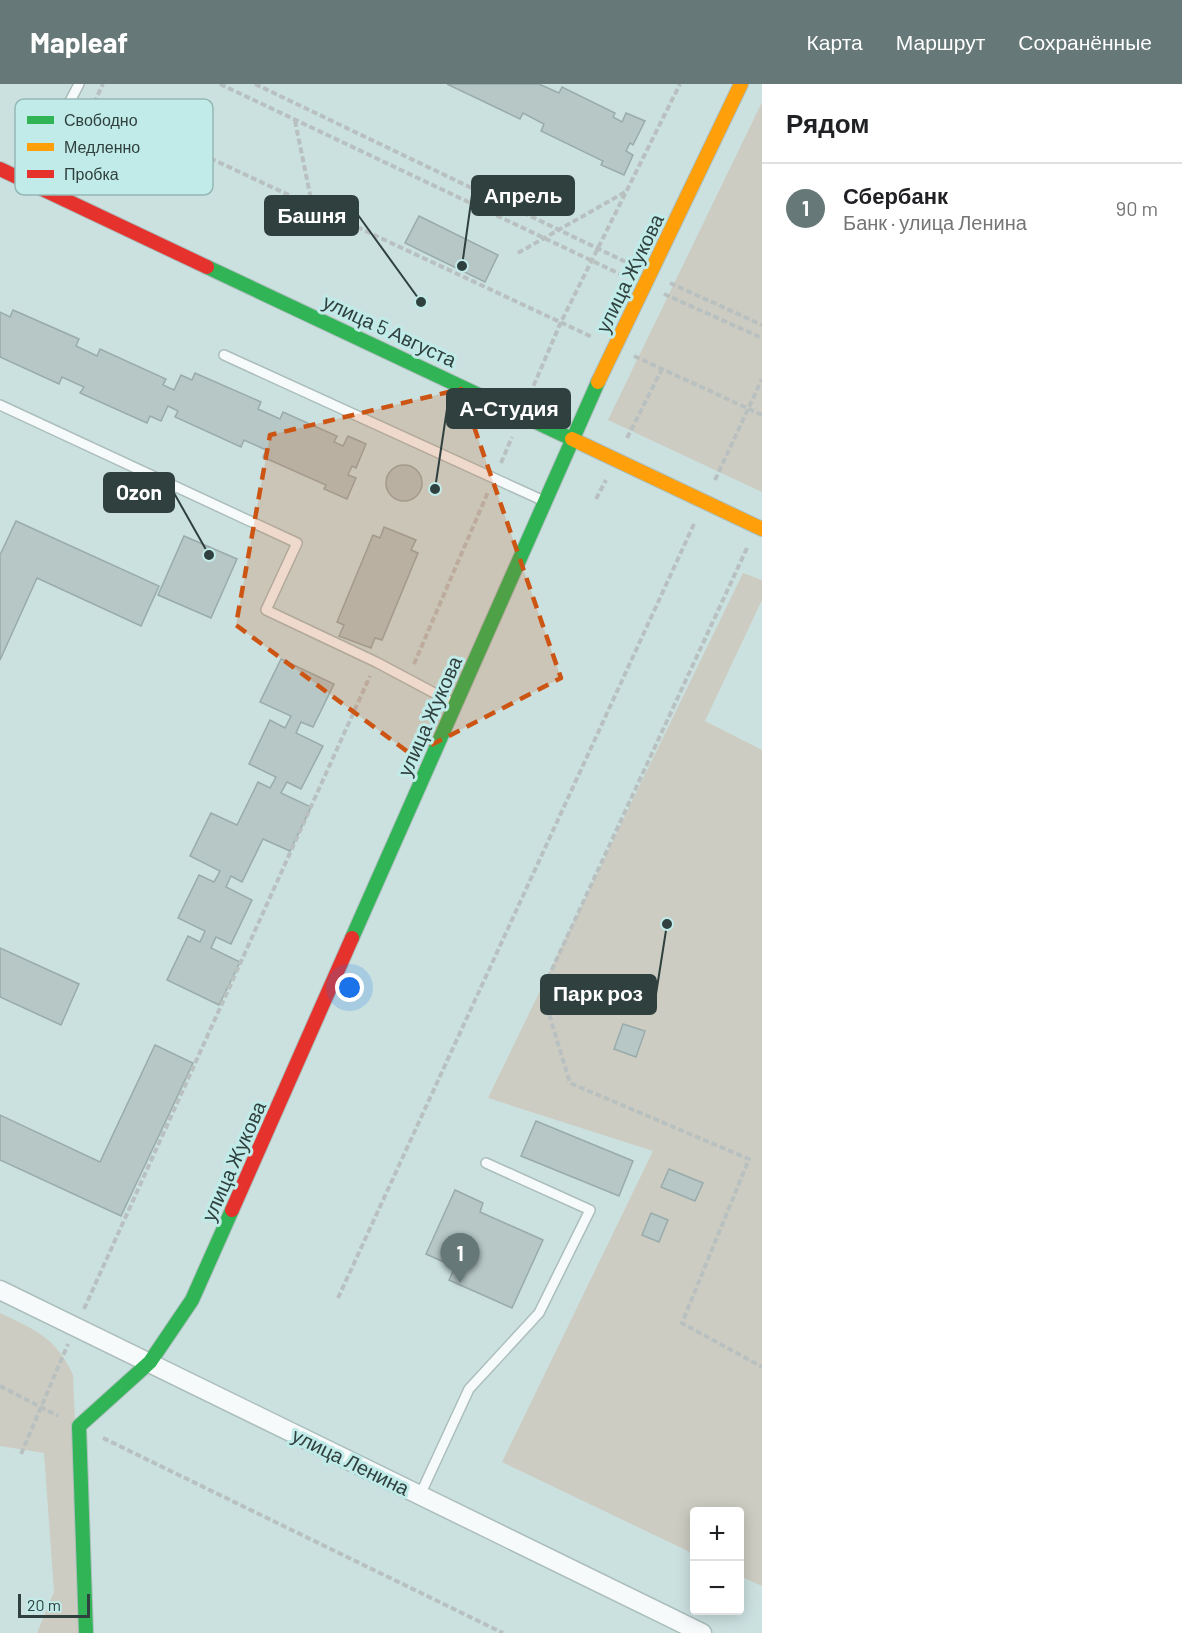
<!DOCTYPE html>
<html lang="ru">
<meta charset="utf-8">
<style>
:root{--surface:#fff;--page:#f2f2f2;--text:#202124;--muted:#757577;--line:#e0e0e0;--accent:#667877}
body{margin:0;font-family:Barlow,sans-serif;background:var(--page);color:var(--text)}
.controls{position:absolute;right:18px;bottom:18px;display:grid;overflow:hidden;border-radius:6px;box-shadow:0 3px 15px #0003}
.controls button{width:54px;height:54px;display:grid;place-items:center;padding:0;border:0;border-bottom:2px solid var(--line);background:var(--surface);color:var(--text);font:30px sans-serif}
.scale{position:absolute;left:18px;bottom:15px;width:72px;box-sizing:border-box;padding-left:6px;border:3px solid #2f403e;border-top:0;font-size:16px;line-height:21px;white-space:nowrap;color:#2f403e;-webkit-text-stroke:4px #c1ebe8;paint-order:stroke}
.you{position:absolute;left:350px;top:904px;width:21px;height:21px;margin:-15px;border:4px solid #fff;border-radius:50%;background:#1a73e8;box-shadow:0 0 0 9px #1a73e833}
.badge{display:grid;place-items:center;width:39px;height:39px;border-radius:50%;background:var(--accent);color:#fff;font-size:20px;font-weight:700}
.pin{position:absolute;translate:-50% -50px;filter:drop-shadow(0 2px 3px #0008)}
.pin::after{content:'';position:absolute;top:32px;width:21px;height:18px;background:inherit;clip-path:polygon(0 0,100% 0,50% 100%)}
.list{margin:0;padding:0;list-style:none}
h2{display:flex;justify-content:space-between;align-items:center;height:78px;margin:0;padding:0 24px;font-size:26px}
h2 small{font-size:20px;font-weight:400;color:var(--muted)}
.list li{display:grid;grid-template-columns:39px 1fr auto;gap:18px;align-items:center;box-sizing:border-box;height:90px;padding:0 24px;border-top:2px solid var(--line)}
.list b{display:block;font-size:22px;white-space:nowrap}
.list p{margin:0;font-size:20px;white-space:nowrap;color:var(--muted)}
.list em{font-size:20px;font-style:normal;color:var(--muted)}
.map{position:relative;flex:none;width:762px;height:1549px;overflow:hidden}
header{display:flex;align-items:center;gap:36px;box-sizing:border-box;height:84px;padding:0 30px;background:var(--accent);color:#fff}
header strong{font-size:28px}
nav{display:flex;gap:33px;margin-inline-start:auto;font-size:21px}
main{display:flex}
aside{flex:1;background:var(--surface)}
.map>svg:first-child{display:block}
.green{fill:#cdccc2}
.building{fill:#b6c7c6;stroke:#99abaa;stroke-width:1.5}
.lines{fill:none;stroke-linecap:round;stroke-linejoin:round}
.lane-casing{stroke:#abbebc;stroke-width:12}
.street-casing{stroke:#abbebc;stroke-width:21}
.fast-casing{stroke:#abbebc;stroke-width:16}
.slow-casing{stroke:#abbebc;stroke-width:16}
.jam-casing{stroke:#abbebc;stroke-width:16}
.path{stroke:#b9c1c0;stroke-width:4;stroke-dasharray:6 3;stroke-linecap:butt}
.lane{stroke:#f7fafa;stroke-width:9}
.street{stroke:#f7fafa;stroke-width:18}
.fast{stroke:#30b455;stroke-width:14}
.slow{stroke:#ff9f0a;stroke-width:14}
.jam{stroke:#e5322d;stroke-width:14}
.marked{fill:#cc5514;fill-opacity:0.2;stroke:#cc5514;stroke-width:4.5;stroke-dasharray:12 8;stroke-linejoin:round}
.labels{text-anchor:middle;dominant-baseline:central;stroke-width:6;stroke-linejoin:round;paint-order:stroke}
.street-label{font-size:20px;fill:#2f403e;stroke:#c1ebe8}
.key{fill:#c1ebe8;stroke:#95b8b5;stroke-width:1.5}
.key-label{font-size:16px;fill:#2f403e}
.leader{fill:none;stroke:#2f403e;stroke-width:2}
.callout-dot{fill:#2f403e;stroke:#c1ebe8;stroke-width:2}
.callout{fill:#2f403e;stroke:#2f403e;stroke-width:2}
.callout-label{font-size:21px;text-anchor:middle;font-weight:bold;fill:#fff}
</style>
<header>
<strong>Mapleaf</strong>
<nav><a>Карта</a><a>Маршрут</a><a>Сохранённые</a></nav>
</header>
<main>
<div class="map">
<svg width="762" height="1549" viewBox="0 0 762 1549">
<rect width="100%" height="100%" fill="#cbe1e0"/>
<!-- green -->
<g class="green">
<path d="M762,18V408L608,336Z"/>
<path d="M743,489L762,496V516L705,637L762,666V1502L740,1492V1428H694V1470L502,1378L653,1067L488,1014Z"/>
<path d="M0,1229C35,1246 56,1253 73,1291L84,1549H37L54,1508L44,1369L0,1362Z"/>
</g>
<!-- building -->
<g class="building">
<path d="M447,0H539L559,9L562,3L615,29L613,33L622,38L626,29L645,37L633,61L630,59L626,67L633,71L624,91L601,81L603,77L541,47L544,40L523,29L520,35Z"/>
<path d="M419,132L498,171L485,198L405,159Z"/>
<path d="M13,226L79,255L76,262L97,272L100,265L166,295L163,301L174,306L181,291L192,296L195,289L261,318L258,325L280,335L283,328L337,352L334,358L343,362L348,352L366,360L356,384L352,382L348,391L356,394L347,415L324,405L326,401L263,373L266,366L244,356L241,363L175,333L178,327L168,322L161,337L150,332L147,339L80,309L84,303L62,293L59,300L0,273V228L10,233Z"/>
<circle cx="404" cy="399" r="18"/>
<path d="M16,437L159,502L141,542L37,494L0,576V471Z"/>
<path d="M384,443L416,456L411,466L418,469L382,556L375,554L371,564L339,552L344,541L337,538L373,451L380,454Z"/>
<path d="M184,452L237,475L211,534L158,511Z"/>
<path d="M281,575L334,600L313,643L301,638L296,649L323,662L301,705L287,698L281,709L311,723L290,767L263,755L242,798L231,792L226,803L252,816L231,860L216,853L211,864L240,878L219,921L167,896L188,852L200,858L205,847L178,834L199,791L214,798L220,787L190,772L211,729L237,741L258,698L270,704L276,693L249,680L270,636L285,644L291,632L260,618Z"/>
<path d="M0,864L79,900L61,941L0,913Z"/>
<path d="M623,940L645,947L636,973L614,965Z"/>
<path d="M155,961L193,979L121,1132L0,1076V1031L100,1078Z"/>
<path d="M536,1037L633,1077L619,1112L521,1072Z"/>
<path d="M669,1085L703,1099L695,1117L661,1103Z"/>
<path d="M455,1106L483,1119L480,1128L543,1156L512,1224L449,1196L455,1183L426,1170Z"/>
<path d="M651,1129L668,1136L659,1158L642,1151Z"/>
</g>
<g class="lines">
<!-- lane casing -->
<g class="lane-casing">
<g id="lane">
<path d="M29,96L79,0"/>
<path d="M224,271L544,417"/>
<path d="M0,321L297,459L266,526L376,578L455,620"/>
<path d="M420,1411L469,1305L539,1229L590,1126L486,1079"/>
</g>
</g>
<!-- street casing -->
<g class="street-casing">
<path id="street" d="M0,1206L702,1549"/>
</g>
<!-- fast casing -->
<g class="fast-casing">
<g id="fast">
<path d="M207,183L572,355"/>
<path d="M352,854L598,298"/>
<path d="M86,1549L79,1342L150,1278L192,1216L232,1126"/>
</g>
</g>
<!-- slow casing -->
<g class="slow-casing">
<g id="slow">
<path d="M598,298L741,0"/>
<path d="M572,355L762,445"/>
</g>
</g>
<!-- jam casing -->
<g class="jam-casing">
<g id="jam">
<path d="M0,85L207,183"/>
<path d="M232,1126L352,854"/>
</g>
</g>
<!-- path -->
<g class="path">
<path d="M220,0L622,191"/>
<path d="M255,0L628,179"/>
<path d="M88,17L592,253"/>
<path d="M94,19L103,0"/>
<path d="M295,37L312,120"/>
<path d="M518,169L627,107"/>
<path d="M670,199L762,241"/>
<path d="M664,210L762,254"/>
<path d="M634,272L762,331"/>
<path d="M530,310L561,238L680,0"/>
<path d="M627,354L662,285"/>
<path d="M501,379L512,353"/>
<path d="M715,396L762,295"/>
<path d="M596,415L606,396"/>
<path d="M747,464L542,907L570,999L749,1075L682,1239L762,1283"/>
<path d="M414,580L488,408"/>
<path d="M338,1214L694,440"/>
<path d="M84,1225L370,592"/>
<path d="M0,1302L58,1332"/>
<path d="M103,1354L503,1549"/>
<path d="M21,1370L68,1260"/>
</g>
<!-- lane -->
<use href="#lane" class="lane"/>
<!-- street -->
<use href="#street" class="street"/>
<!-- fast -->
<use href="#fast" class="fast"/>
<!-- slow -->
<use href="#slow" class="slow"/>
<!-- jam -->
<use href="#jam" class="jam"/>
</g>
<!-- marked area -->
<path class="marked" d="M461,305L561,594L412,671L236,541L270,351Z"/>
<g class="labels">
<!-- street labels -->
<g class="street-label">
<text transform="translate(629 189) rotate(-64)">улица Жукова</text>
<text transform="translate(390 246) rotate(25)">улица 5 Августа</text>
<text transform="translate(429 632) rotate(-66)">улица Жукова</text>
<text transform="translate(233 1077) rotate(-66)">улица Жукова</text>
<text transform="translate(351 1377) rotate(26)">улица Ленина</text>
</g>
</g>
<!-- legend -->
<rect x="15" y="15" width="198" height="96" rx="9" class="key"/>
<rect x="27" y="32" width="27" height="8" fill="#30b455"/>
<rect x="27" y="59" width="27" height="8" fill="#ff9f0a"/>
<rect x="27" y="86" width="27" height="8" fill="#e5322d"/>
<g class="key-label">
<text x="64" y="42">Свободно</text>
<text x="64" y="69">Медленно</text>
<text x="64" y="96">Пробка</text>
</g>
<!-- callouts -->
<path class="leader" d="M462 182L472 111M421 218L358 131M435 405L447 325M209 471L174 409M667 840L656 910"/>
<g class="callout-dot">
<circle cx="462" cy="182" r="6"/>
<circle cx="421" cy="218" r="6"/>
<circle cx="435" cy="405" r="6"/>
<circle cx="209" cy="471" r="6"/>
<circle cx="667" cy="840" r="6"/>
</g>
<g class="callout">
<rect x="472" y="92" width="102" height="39" rx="6"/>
<rect x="265" y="112" width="93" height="39" rx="6"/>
<rect x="447" y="305" width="123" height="39" rx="6"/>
<rect x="104" y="389" width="70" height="39" rx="6"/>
<rect x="541" y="891" width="115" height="39" rx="6"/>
</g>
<g class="callout-label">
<text x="523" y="119">Апрель</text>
<text x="312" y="139">Башня</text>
<text x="509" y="332">А-Студия</text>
<text x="139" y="416">Ozon</text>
<text x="598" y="917">Парк роз</text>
</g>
</svg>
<div class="controls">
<button>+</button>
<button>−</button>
</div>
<div class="scale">20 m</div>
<div class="you"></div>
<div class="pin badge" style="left:460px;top:1199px">1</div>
</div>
<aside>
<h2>Рядом<small></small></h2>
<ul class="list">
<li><span class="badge">1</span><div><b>Сбербанк</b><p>Банк · улица Ленина</p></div><em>90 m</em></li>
</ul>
</aside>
</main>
